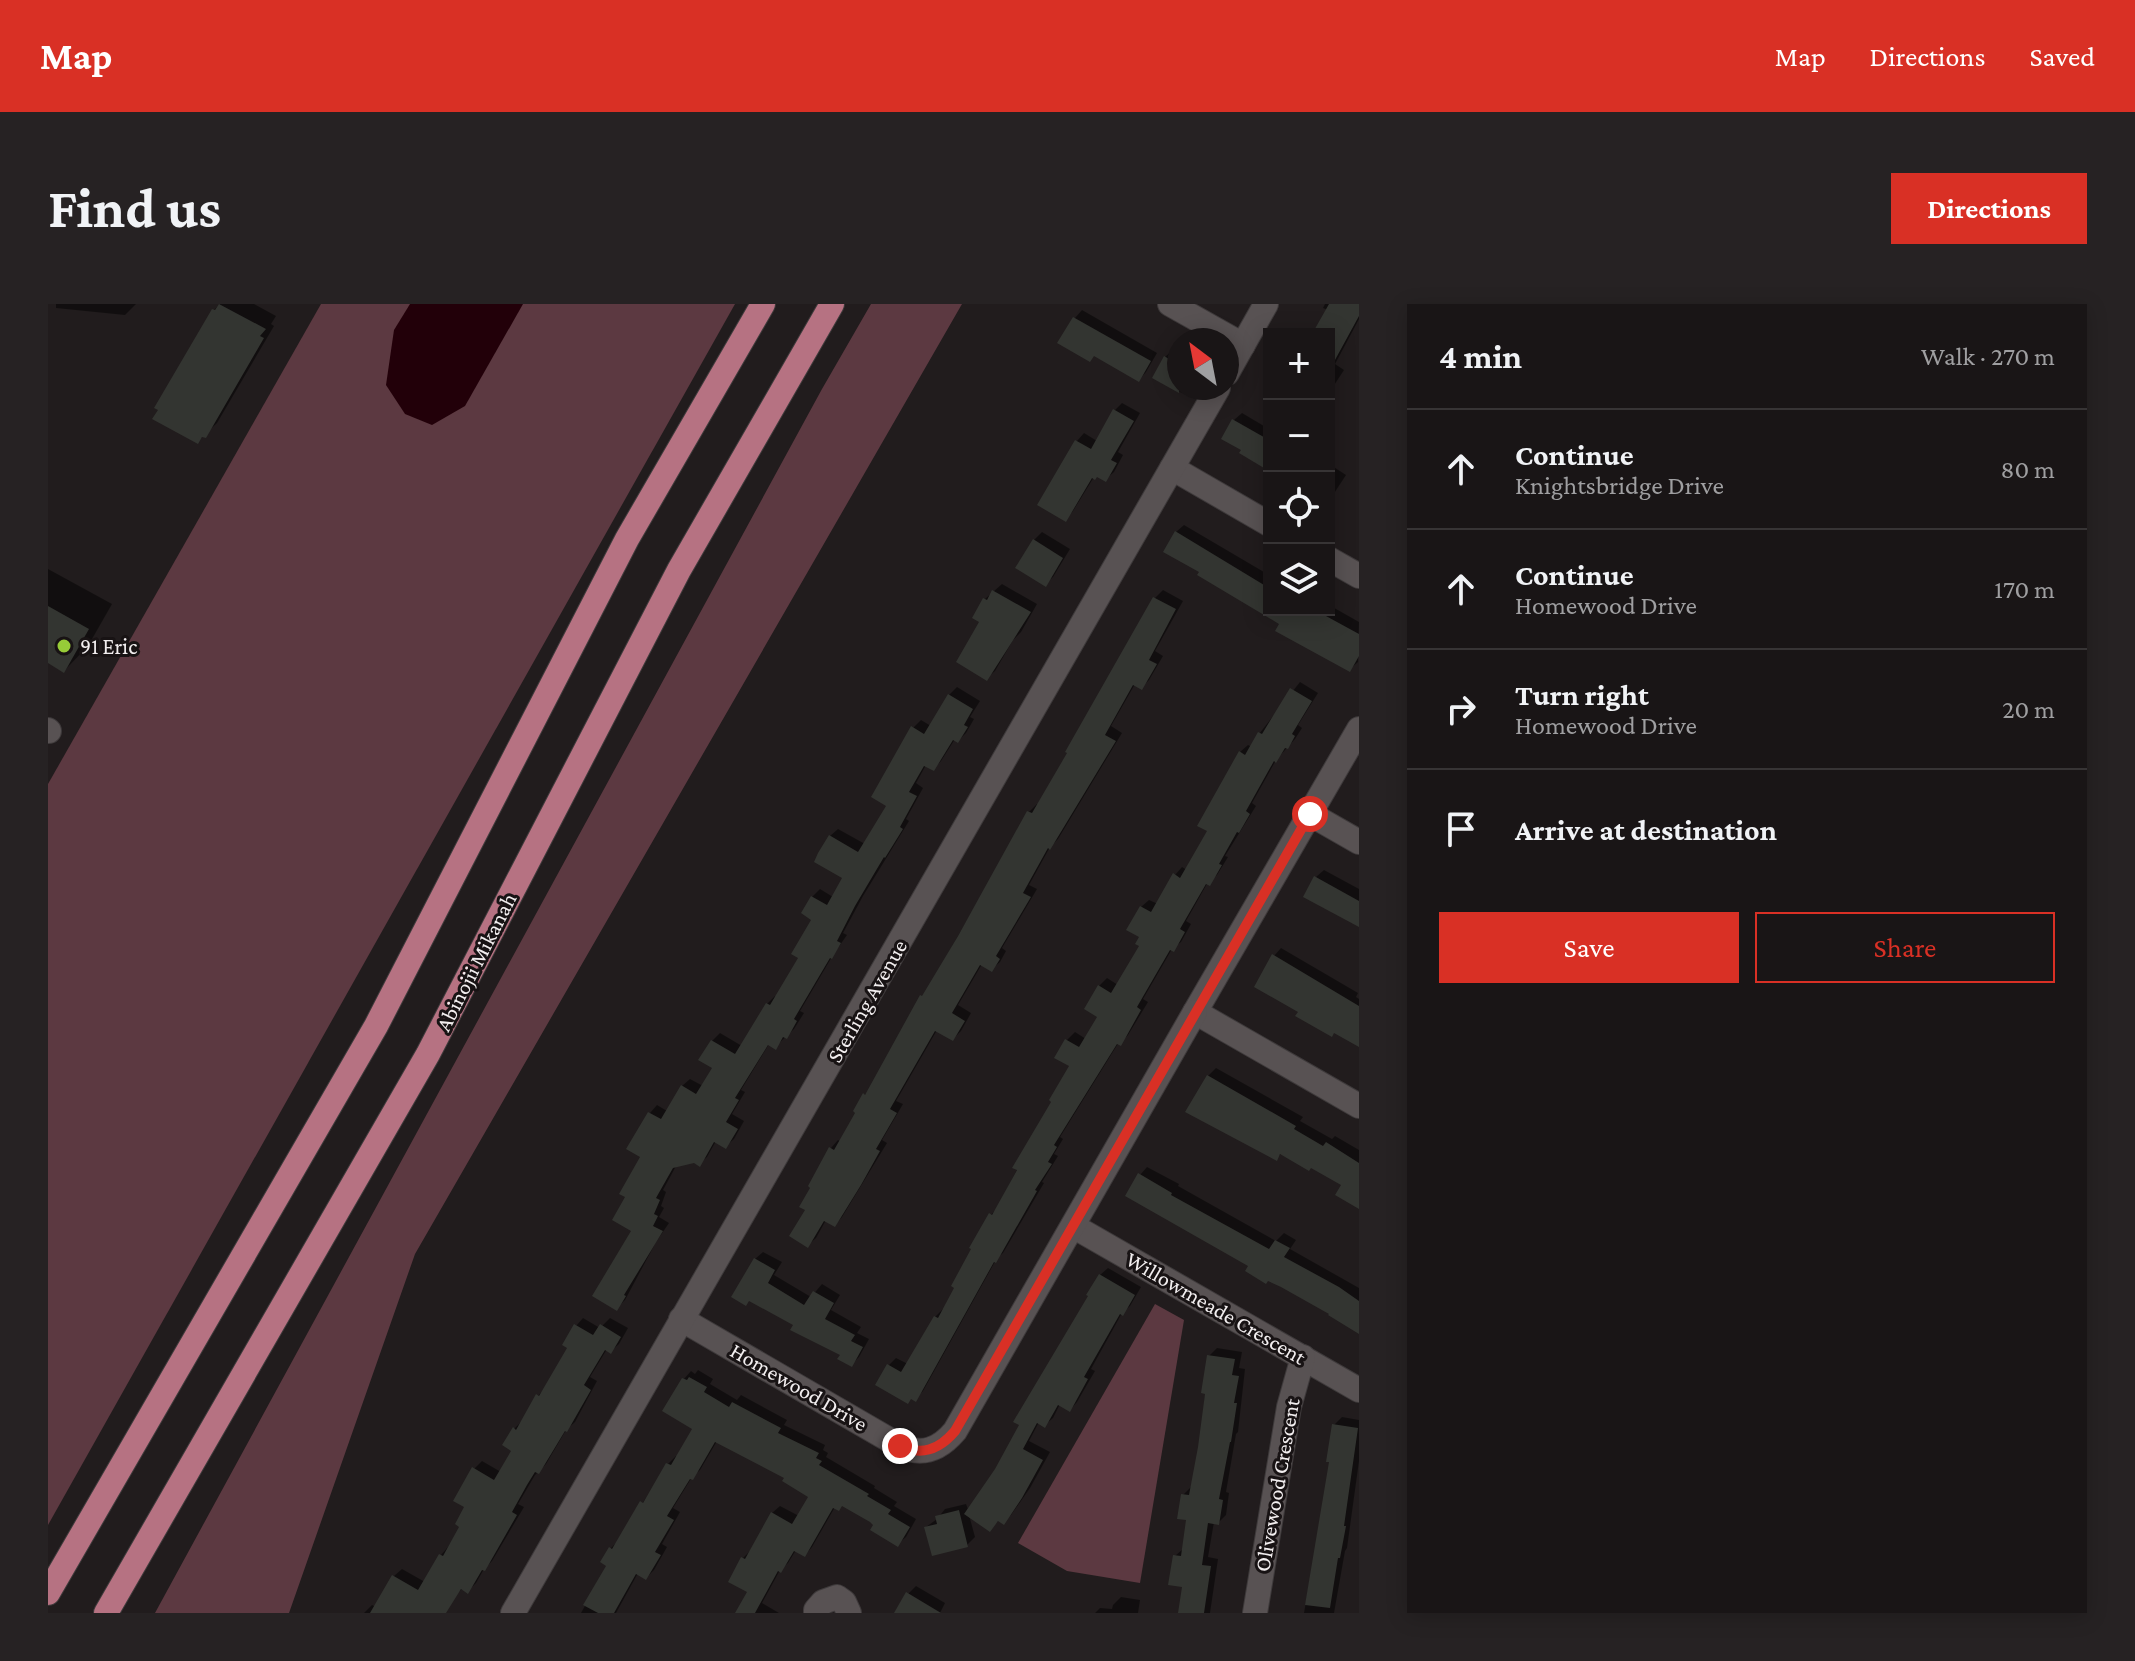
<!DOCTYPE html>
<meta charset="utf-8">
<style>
:root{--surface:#191516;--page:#262223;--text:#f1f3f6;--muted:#9f9fa1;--line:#373435;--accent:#d93025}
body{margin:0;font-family:"Crimson Pro",serif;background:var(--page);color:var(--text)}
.controls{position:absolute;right:24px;top:24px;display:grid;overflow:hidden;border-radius:0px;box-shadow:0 4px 20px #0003}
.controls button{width:72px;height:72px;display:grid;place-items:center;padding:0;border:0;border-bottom:2px solid var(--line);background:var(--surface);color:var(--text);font:40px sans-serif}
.compass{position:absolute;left:1119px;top:24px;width:72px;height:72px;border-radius:50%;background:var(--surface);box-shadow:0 4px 20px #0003;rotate:328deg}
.stop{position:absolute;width:24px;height:24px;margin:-18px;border:6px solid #d93025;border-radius:50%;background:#fff}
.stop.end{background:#d93025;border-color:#fff;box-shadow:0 2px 8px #0008}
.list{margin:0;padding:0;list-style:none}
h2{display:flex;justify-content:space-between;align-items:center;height:104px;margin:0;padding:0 32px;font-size:34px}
h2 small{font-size:26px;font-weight:400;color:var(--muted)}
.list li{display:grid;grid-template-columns:52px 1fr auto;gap:24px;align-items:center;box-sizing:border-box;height:120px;padding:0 32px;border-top:2px solid var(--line)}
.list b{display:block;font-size:30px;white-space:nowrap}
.list p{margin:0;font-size:26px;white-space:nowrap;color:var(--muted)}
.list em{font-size:26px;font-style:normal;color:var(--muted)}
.actions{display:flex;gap:16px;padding:24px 32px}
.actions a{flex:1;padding:18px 0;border:2px solid var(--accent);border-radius:0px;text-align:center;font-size:28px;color:var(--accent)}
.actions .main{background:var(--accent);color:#fff}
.icon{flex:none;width:44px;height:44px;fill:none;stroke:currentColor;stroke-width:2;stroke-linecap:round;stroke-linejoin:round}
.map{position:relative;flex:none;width:1311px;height:1309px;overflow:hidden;border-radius:0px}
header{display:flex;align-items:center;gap:48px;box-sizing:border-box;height:112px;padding:0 40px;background:var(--accent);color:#fff}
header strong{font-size:38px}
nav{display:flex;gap:44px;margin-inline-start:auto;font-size:28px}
.intro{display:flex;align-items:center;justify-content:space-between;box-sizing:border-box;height:192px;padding:0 48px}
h1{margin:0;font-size:56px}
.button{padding:20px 36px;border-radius:0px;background:var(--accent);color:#fff;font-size:28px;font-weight:700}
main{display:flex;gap:48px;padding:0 48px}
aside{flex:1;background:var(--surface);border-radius:0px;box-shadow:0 4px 20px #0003}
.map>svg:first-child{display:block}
.green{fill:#5c3941}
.water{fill:#220009}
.shadow{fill:#0007}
.building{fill:#333531}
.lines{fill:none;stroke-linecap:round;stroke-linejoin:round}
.minor-casing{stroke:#3e3a3b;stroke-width:26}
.major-casing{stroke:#3e3a3b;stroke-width:26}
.minor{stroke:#585253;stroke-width:24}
.major{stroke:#b67282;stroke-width:24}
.route{stroke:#d93025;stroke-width:10}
.poi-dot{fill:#97cc38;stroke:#181314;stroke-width:3}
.labels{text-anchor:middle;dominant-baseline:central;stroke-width:6;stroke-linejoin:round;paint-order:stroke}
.poi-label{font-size:22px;fill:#f2eeef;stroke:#181314;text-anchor:start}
.street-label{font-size:22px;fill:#f2eeef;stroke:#181314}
</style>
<header>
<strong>Map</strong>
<nav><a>Map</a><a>Directions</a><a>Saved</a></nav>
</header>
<div class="intro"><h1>Find us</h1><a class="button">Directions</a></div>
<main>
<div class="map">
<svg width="1311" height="1309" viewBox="0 0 1311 1309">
<rect width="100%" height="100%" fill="#211c1d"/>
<!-- green -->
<g class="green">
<path d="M273,0H687L0,1221V480Z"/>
<path d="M823,0H914L367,950L241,1309H107L774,85Z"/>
<path d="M1107,1000L1136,1016L1092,1279L1019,1267L970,1239Z"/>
</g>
<!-- water -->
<path class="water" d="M362,0H475L417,102L384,121L357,110L338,81L346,26Z"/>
<!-- shadow -->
<g class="shadow">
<path d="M8,0H88L77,11L8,4Z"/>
<path d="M172,0H206L228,12L223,20L226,22L169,119L149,138L166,6Z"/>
<path d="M1277,0H1311V15L1287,60L1296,66L1281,89V30H1266L1280,6L1275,4Z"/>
<path d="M1034,6L1109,49L1098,68L1091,76L1047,51L1012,38L1027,14Z"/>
<path d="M1125,46L1131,49V84H1138L1134,89L1106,73L1117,53Z"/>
<path d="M1074,99L1092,109L1070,148L1075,151L1066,168L1058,175L1049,171L1046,173L1025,207L1018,215L1029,137L1036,129L1049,137L1067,106Z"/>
<path d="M1194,109L1221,125V163L1195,145L1186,116Z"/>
<path d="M1281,160L1298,171L1281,197Z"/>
<path d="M1136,221L1221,271V306H1281V301L1311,318L1310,358L1302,365L1154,267L1128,228Z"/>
<path d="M994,228L1022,245L1005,273L997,280L986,236Z"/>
<path d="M0,265L64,300L40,342L16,367L0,357Z"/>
<path d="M954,280L989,300L973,328L965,336L947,367L939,374L934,317L937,295Z"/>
<path d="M1115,286L1135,297L1107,347L1115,352L1101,376L1093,384L1087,380L1063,422L1074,429L1010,535L1002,543L981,581L989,585L954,644L958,647L952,658L944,665L934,660L910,701L923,709L913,727L905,735L889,726L848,797L855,800L834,836L839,839L794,913L787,921L778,916L768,934L760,941L759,905L765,883L762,881L783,844L790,836L793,838L810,808L807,807L817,791L823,784L981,508L989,500L991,501L1107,294Z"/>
<path d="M1252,378L1270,389L1250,421L1254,424L1247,435L1228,456L1204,499L1208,502L1177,552L1180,553L1169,571L1160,578L1138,617L1143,620L1133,638L1124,645L1095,695L1100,698L1080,731L1072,739L1071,738L1012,833L1015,835L1006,850L1010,852L994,878L996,879L955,949L949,954L875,1087L867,1095L840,1062L848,1054L860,1060L887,1013L895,1005L896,1006L943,911L949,904L1023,762L1009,753L1019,736L1027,728L1038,735L1052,712L1051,682L1059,674L1070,681L1093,641V603L1101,596L1110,600L1127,571L1134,563L1139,566L1162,527L1192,448L1200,441L1204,443L1211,430Z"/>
<path d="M909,383L932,397L922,413L926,415L918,429L910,437L907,435L893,457L885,465L878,461L868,479L875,484L858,515L861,517L815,592L795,629L799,631L785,651L752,707L756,709L746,725L727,743L721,740L693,786L697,788L684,810L696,817L686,835L678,842L668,837L659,853L651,860L646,857L628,862L615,886L618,888L613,902L616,904L611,913L621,919L608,938L577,996L569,1004L585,926L580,893L595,852L602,809L609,801L619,807L634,782L642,775L655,782L667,763L664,737L672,729L694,742L719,700L727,692L729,694L753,654L766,615L764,593L772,585L785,593L796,573L782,532L790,525L817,540L841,501L865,424L873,416L883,422L901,391Z"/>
<path d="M1276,566L1311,585V621L1268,573Z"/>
<path d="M1233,644L1310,689L1308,693L1311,695V741L1252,707L1226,652Z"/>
<path d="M1168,764L1255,813L1252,817L1284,835L1287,832L1311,846V903L1296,880L1234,849L1228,854L1140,807L1160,772Z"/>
<path d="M1099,863L1131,880L1130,882L1228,937L1236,929L1248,936L1242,945L1311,984V1028L1203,961L1092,871Z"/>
<path d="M715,948L734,958L726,971L763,993L774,980L792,991L783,1006L813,1023L809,1029L821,1035L811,1053L803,1061L795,1050L718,1003L707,955Z"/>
<path d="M1060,964L1093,983L1082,1002L1074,1009L1043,1065L1047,1067L1029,1098L1022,1106L1012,1100L1005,1114L997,1121L991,1118L981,1137L1002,1148L982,1184L963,1211L955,1218L951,1216L942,1225L921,1211L927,1233L919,1241L878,1223L889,1215L897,1205L918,1200L921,1208L949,1166L1052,971Z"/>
<path d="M535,1014L552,1024L562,1014L580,1024L571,1040L563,1047L559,1045L542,1073L549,1077L527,1118L518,1126L498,1160L487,1171L470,1200L476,1203L444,1257L436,1265L428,1279L420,1287L415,1284L388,1309H316L324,1301L328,1303L346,1272L354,1265L377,1278L393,1251L400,1243L414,1222L426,1165L434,1157L453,1168L466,1146V1125L474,1117L490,1092L498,1083L521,1043L528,1022Z"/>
<path d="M1169,1044L1194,1048L1191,1064L1197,1065L1190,1128L1188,1130L1178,1188L1181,1189L1178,1211L1170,1219L1166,1218L1160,1253L1170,1255L1162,1309H1132L1136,1281L1127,1252L1135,1245L1140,1214L1135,1191L1143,1183L1152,1143L1161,1052Z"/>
<path d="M650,1066L665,1075L662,1080L689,1096L693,1091L739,1116L736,1121L777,1141L775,1146L780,1149L778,1153L827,1182L826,1184L849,1198L846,1202L868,1215L858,1233L850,1240L827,1221L796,1200L787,1203L764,1243L757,1251L748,1246L740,1259L732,1266L714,1299L731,1309H689L702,1288L695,1254L702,1247L724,1209L732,1202L751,1212L763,1192L739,1173L669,1137L652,1166L644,1173L625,1204L632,1208L614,1240L619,1243L606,1266L598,1274L590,1269L568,1309H533L560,1261L563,1244L570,1237L620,1160L628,1152L630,1154L646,1124L636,1075L643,1067L647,1070Z"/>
<path d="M1294,1113L1311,1116V1157L1299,1244L1297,1247L1286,1309H1256L1283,1157L1286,1121Z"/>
<path d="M868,1282L897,1299L892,1309H854L860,1290Z"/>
<path d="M1073,1293L1092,1296L1090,1309H1047L1052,1304L1064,1305L1065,1301Z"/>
</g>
<!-- building -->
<g class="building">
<path d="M171,0L218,25L212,32L216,34L158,134L154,133L150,140L104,115L110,106L106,104L164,5L167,6Z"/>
<path d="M1281,0H1311V12L1281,67V30H1264Z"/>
<path d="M1025,13L1103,57L1091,78L1046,52L1042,58L1009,39Z"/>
<path d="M1116,52L1131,61V89L1104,74Z"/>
<path d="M1065,105L1086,117L1063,156L1069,159L1058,178L1049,173L1047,176L1044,174L1018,218L989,201L1027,136L1043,145Z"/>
<path d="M1184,115L1221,136V167L1191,149L1193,146L1173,135Z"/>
<path d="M1127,227L1221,284V306H1267L1311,330V352L1302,368L1227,327L1231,320L1149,271L1151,268L1115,248Z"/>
<path d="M985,235L1015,254L998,283L967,264Z"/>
<path d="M944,286L983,308L939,377L908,358L931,318L924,314L935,294L939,296Z"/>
<path d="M1105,293L1128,305L1101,356L1109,360L1094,386L1085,381L1057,431L1068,437L1002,546L1000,544L975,589L983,593L948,652L952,655L944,668L932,661L904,709L917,717L905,737L887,727L842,805L849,809L828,845L832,847L813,881L787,923L776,917L760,944L741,932L757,906L751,903L762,884L760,882L781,843L786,846L807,809L805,807L815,789L817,791L872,691L874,692L910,632L979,507L984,509L1019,449L1017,448Z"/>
<path d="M0,302L41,325L16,369L0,359Z"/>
<path d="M1242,384L1264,397L1244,430L1247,432L1240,445L1237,444L1228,459L1226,457L1198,507L1202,510L1191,529L1189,528L1171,560L1174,561L1162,582L1158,580L1132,625L1137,628L1126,648L1122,646L1089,703L1093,706L1073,742L1069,740L1006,841L1009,843L1000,858L1004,860L987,886L989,887L948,959L946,958L868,1098L863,1095L860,1100L827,1081L839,1060L853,1068L886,1012L890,1014L906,984L903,982L923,945L921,944L941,909L944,911L969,866L964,864L1003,798L1001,796L1021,762L1006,754L1017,735L1031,743L1049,713L1036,705L1050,681L1063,689L1091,642L1087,640L1091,633L1078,626L1092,602L1103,608L1125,569L1132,574L1159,527L1149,522L1191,447L1197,451L1210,428L1214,430Z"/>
<path d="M900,390L925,405L916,421L920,423L910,439L905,436L886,467L876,462L861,488L869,492L852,523L855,525L837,554L836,553L807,602L789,637L793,639L784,655L782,654L746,715L749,717L739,735L735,733L728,746L720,741L687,794L691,796L678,818L690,825L678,845L666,838L652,863L646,859L625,864L608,894L612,896L606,910L610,912L605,922L615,927L576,991L578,992L569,1007L544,992L583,927L564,916L577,893L571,890L592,853L578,845L600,808L613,815L633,781L648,790L664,764L650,756L663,736L687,750L718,699L722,701L750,654L743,650L763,616L753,609L763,592L779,601L794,574L766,558L770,549L781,531L810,548L838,502L823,493L845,454L863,422L876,430Z"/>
<path d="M1266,572L1311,597V623L1255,593Z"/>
<path d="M1224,650L1311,702V743L1286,729L1284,733L1247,712L1250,708L1206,683Z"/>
<path d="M1159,771L1248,822L1246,825L1275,842L1278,838L1311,859V905L1287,891L1293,881L1263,864L1261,867L1232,850L1229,857L1137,808Z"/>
<path d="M1090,869L1124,889L1123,891L1221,945L1227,936L1242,944L1236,953L1291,983L1311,997V1030L1280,1011L1281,1010L1233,983L1220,977L1218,980L1197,967L1200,962L1077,892Z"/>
<path d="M706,954L727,966L720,979L756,1001L765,987L786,999L777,1015L807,1031L803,1037L815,1043L804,1063L789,1055L792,1051L742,1026L745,1021L701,997L698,1002L683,993Z"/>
<path d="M1051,970L1087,991L1075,1012L1072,1010L1036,1073L1040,1075L1022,1108L1010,1101L997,1124L989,1119L975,1145L995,1156L974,1194L956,1221L950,1217L942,1228L916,1210L947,1165L971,1121L965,1118L1040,992L1038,991Z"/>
<path d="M526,1020L545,1031L552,1020L573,1033L563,1050L557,1046L536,1081L543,1086L519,1128L517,1127L491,1170L487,1168L479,1181L464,1208L469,1211L437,1267L434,1266L420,1290L413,1285L398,1309H322L344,1271L370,1286L391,1250L395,1252L411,1223L407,1220L416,1203L405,1197L424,1163L446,1176L463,1147L454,1141L465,1123L468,1126L488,1090L491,1092L519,1044L514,1041Z"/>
<path d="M1159,1051L1187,1055L1184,1071L1191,1072L1186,1099H1189L1183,1138H1182L1171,1195L1175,1196L1171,1221L1160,1219L1154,1261L1163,1262L1156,1309H1130L1134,1283L1120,1281L1125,1251L1133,1252L1138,1216L1129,1215L1133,1190L1141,1191L1150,1143L1157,1090L1153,1089Z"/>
<path d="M641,1073L659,1083L656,1088L681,1103L684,1098L733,1124L730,1129L771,1149L768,1154L774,1157L771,1161L821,1190L819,1192L843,1206L840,1210L862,1223L850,1243L822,1226L825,1221L822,1218L794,1202L791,1207L785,1204L757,1253L746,1247L733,1269L730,1267L707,1309H687L699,1288L680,1278L693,1253L697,1255L723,1208L744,1220L760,1193L734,1177L736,1174L667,1138L645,1176L642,1175L619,1212L626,1216L607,1248L613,1251L598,1276L588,1270L566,1309H550L535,1301L558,1262L552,1258L561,1243L564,1245L592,1197L595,1199L618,1159L623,1161L644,1125L614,1107L634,1074L639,1076Z"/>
<path d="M1284,1120L1310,1124L1296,1222H1298L1292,1254H1290L1282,1304L1257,1301L1281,1158H1278Z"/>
<path d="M911,1206L920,1243L884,1252L876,1223L889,1220L887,1212Z"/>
<path d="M858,1288L893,1309H846Z"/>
</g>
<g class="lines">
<!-- minor casing -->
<g class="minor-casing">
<g id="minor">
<path d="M1122,0L1195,41"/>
<path d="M1179,69L1218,0"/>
<path d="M1124,164L1221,220"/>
<path d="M1281,255L1311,272"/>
<path d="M1311,425L1147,708L1311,802"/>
<path d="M0,426L1,427"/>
<path d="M1262,510L1311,538"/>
<path d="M1025,922L1311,1086"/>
<path d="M633,1015L852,1142C874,1152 891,1146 907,1127L1147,708"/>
<path d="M465,1309L1170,84"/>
<path d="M768,1309V1306L775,1298L789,1293L796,1298L801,1309"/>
<path d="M1207,1309L1241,1103L1255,1053"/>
</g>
</g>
<!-- major casing -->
<g class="major-casing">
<g id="major">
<path d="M0,1289L328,722L579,235L715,0"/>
<path d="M58,1309L380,750L631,266L784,0"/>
</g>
</g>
<!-- minor -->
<use href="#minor" class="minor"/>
<!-- major -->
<use href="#major" class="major"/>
</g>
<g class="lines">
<!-- route -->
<path class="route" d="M852,1142C874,1152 891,1146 907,1127L1262,510"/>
</g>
<!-- markers -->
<circle class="poi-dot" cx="16" cy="342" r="8"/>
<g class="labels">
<!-- poi labels -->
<g class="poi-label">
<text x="32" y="342">91 Eric</text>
</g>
<!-- street labels -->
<g class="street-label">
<text transform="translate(428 658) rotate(-63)">Abinojii Mikanah</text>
<text transform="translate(819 697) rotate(-60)">Sterling Avenue</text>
<text transform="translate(1168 1004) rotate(30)">Willowmeade Crescent</text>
<text transform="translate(751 1083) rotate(30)">Homewood Drive</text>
<text transform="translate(1229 1181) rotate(-80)">Olivewood Crescent</text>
</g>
</g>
</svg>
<div class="controls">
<button>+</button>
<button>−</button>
<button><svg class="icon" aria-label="locate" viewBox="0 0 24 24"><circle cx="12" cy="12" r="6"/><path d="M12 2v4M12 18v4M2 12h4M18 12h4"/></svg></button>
<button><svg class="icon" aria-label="layers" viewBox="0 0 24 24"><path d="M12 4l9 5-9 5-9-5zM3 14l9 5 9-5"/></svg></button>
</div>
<svg class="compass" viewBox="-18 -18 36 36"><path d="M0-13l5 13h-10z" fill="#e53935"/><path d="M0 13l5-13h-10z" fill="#9f9fa1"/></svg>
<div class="stop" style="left:1262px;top:510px"></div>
<div class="stop end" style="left:852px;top:1142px"></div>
</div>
<aside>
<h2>4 min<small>Walk · 270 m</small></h2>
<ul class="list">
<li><svg class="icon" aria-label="ahead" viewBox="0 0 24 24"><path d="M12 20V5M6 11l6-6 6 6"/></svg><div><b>Continue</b><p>Knightsbridge Drive</p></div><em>80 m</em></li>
<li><svg class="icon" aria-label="ahead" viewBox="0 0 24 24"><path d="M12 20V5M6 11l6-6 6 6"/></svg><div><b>Continue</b><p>Homewood Drive</p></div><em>170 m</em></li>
<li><svg class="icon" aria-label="right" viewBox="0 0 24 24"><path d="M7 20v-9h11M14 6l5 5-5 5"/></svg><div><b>Turn right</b><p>Homewood Drive</p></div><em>20 m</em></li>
<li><svg class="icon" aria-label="arrive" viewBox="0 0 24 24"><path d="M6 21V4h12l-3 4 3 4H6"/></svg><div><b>Arrive at destination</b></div></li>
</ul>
<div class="actions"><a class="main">Save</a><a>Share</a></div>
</aside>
</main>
